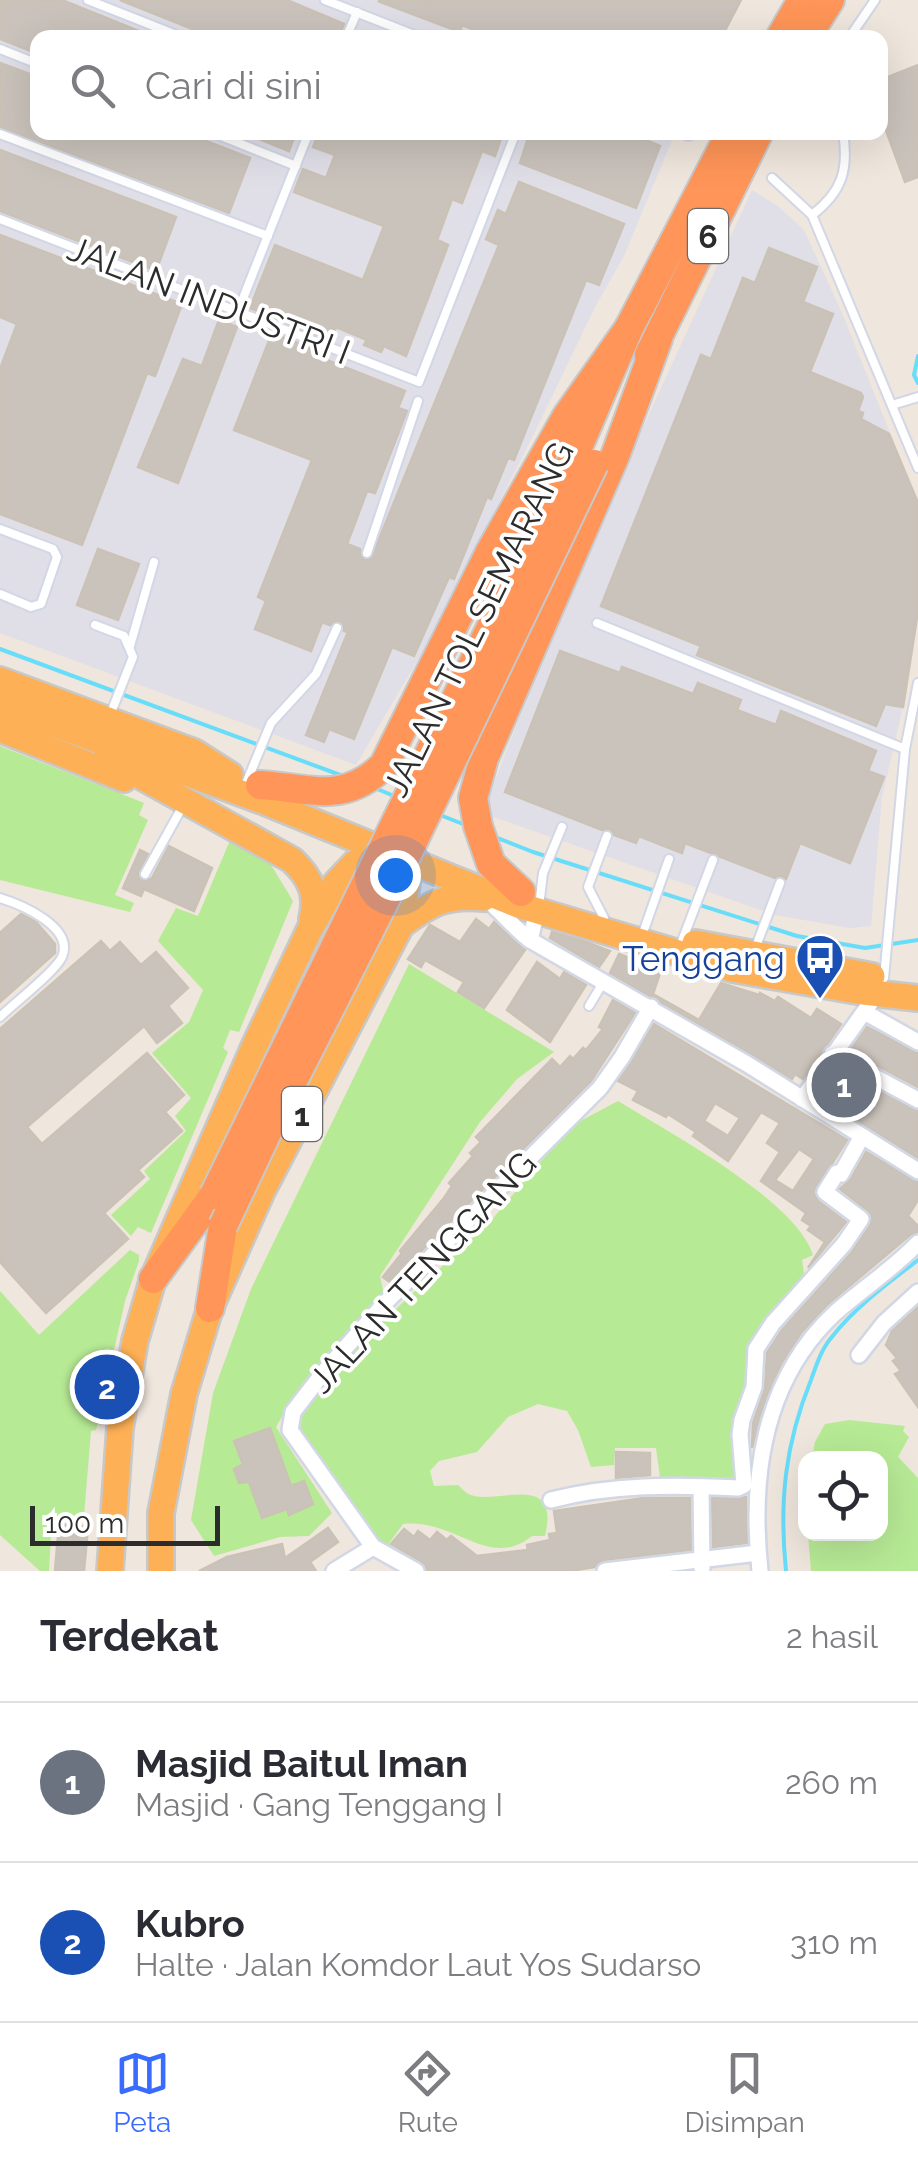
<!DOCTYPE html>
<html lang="id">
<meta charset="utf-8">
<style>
:root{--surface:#fff;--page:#f2f2f3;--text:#2b2b33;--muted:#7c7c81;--line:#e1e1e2;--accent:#3a6bff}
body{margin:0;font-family:Raleway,sans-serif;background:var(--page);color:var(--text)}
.controls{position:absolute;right:30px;bottom:30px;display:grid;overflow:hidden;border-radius:20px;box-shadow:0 10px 40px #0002}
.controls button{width:90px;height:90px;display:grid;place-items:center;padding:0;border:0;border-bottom:2px solid var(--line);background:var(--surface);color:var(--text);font:50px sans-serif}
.scale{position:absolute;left:30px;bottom:25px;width:190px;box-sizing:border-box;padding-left:10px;border:5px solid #2c2c2c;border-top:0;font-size:28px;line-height:35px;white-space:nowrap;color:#2c2c2c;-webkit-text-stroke:8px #fff;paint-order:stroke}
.you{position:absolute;left:395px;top:875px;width:35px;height:35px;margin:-25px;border:8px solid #fff;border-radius:50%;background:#1a73e8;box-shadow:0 0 0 15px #1a73e833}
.badge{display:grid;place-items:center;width:65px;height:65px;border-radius:50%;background:var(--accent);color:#fff;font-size:32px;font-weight:700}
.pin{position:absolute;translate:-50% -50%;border:5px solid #fff;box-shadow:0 2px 10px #0006}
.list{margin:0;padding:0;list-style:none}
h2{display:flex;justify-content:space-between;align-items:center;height:130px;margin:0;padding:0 40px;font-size:42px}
h2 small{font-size:32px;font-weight:400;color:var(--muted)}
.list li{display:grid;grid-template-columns:65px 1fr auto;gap:30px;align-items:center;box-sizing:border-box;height:160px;padding:0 40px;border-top:2px solid var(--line)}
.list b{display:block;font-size:38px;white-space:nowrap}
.list p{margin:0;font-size:32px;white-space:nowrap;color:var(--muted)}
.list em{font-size:32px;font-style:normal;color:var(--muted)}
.icon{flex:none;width:55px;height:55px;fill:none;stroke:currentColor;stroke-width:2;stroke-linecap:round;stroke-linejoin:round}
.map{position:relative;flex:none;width:918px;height:1571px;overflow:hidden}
.search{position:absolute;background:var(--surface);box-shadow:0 10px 40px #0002;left:30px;right:30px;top:30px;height:110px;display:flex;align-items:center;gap:25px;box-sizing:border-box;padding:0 35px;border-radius:20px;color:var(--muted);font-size:38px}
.sheet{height:450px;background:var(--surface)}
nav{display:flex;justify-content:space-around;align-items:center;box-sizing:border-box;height:140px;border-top:2px solid var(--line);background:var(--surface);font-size:28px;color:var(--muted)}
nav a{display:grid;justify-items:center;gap:5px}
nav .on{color:var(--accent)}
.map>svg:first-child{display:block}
.industrial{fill:#e0dee7}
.green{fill:#b7ea95}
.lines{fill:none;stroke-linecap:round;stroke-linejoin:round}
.stream{stroke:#67ddfa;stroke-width:4}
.building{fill:#cac3bc;stroke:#cbc2b6;stroke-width:2.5;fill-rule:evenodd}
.service-casing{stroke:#d2d7e6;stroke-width:12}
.minor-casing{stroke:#d2d7e6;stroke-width:20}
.trunk-casing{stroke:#c8c8c8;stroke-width:30}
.motorway-casing{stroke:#c8c8c8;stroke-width:32}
.service{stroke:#fff;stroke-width:8}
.minor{stroke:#fff;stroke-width:15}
.trunk{stroke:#feb056;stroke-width:25}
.motorway{stroke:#ff9558;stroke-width:28}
.motorway-bridge-casing{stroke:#c8c8c8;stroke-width:32;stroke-linecap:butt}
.motorway-bridge{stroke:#ff9558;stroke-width:28}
.labels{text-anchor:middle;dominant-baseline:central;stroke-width:8;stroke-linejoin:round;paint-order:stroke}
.shield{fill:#fff;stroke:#6b6b6b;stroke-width:2.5}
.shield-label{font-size:32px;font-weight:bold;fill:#2c2c2c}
.street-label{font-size:35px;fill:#2c2c2c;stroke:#fff}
.transit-label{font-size:35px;fill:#164399;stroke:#fff;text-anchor:end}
</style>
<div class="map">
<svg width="918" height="1571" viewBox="0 0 918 1571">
<rect width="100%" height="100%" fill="#efe6dd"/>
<!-- industrial -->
<g class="industrial">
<path d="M0,0H741L721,37L38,38V132L675,133L624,256L595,307L533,436L423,651L356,765L0,633Z"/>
<path d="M752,190L779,207L804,230L842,313L918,503V611L903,707L882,797L871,926L850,928L775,915L482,813L578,569Z"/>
</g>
<!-- green -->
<g class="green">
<path d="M0,746L144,803L139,815L148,820L115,895L134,903L130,912L0,880Z"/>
<path d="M231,838L268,860L293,901L239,1032L230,1030L223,1048L228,1052L151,1233L138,1227L131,1236L111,1215L150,1179L144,1171L186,1131L175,1116L191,1098L152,1053L189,1022L203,990L158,941L176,908L198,916Z"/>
<path d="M409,964L554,1052L517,1079L480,1122L380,1276L384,1294L294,1396L276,1427L332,1513L309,1536L280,1537L214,1556L191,1520L213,1393L251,1289Z"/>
<path d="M618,1101C668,1132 796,1200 813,1255L802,1260L805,1280L747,1345L751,1375L737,1479L660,1477L656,1448H615L614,1465L591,1467L578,1430L567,1411L538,1404L508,1417L477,1452L439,1461L430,1471L434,1486L458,1485C463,1489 465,1493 471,1495C496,1505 561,1470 545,1536H532C489,1571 455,1518 403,1524L387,1546L363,1541L291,1424L348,1353L489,1223L571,1126Z"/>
<path d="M130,1250L139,1255V1261L125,1301L96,1430L91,1431L84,1516L52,1518L49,1571H40L0,1535V1291L39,1335Z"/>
<path d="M849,1420L905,1426L903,1431L909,1437L898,1457L918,1478V1571H811L808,1534H880V1458H812L815,1442L825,1424Z"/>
</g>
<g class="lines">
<!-- stream -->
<g class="stream">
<path d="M918,356L914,375L918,383"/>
<path d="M0,649L343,776"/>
<path d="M375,788L394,796"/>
<path d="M440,815L468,826"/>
<path d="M495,837L533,852L797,936L865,948L918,940"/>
<path d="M786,1571C779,1502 785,1444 811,1380C816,1366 821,1350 831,1338C854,1308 888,1283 918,1260"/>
</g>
</g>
<!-- building -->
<g class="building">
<path d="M0,0H62L156,38H38V54L0,39Z"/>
<path d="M120,0H287L344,24L339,38H215Z"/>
<path d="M741,0L721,38H494L462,25L460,32L378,1Z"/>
<path d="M0,63L38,77V132H183L250,158L229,213L0,127Z"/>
<path d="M918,65V177L905,182L880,114V80Z"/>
<path d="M242,132H296L289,151Z"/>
<path d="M319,132H503L495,156L482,151L462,203L452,199L437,240L448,245L406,356L384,346L381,352L364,345L367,340L336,327L331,340L250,308L275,245L363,280L384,226L294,192L303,169L326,178L335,155L313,147Z"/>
<path d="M530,132H626L660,146L636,208L520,163Z"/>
<path d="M0,150L176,217L156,271L0,211Z"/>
<path d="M519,182L624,224L599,285L586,280L514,460L508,458L491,499L487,497L454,579L449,577L414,656L392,647L354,739L329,729L324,742L306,735L348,632L344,631V625L337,621L330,625L322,622L311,651L255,629L266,601L258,597L312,460L234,430L272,333L326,354L324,359L405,391L398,408L407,411L403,421L375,493L367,491L347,544L360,549L364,560L371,559L499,245L486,239L498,210L506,214Z"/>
<path d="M0,235L182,304L155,376L147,373L82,545L0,514V369L17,324L0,317Z"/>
<path d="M769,248L817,267L803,302L833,314L810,372L861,393L863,397L858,411L863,413L861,419L889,434L918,503V611L903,707L885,704L876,726L697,655L701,646L601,606L701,355L711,359L743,278L755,283Z"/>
<path d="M219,320L237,327L178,483L138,467L183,359L202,366Z"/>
<path d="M98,549L139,564L118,620L77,605Z"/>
<path d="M560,651L620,673L622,667L693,694L698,683L741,700L737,710L776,725L781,711L876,751L868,771L884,777L850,863L800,843L786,879L782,876L775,878L685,843L682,853L639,836L636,843L614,835L610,829L602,830L505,792Z"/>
<path d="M169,846L212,868L194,911L144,889L141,896L123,888L140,850L148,854L138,873L139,879L146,881L152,878Z"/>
<path d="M21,914L36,922L55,944V953L0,1002V933Z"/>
<path d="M476,919L489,929L494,922L525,950L484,1008L458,992L464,982L425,960L421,967L408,959L430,925L460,942Z"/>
<path d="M552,932L586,942L610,951L599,967L550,938Z"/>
<path d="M101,941L110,951L120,942L141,965L156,952L188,988L168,1006L182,1023L157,1043L144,1026L27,1127L42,1144L147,1053L184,1095L165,1112L182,1131L138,1170L144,1177L104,1213L128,1239L46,1313L0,1262V1029Z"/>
<path d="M619,954L661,970L653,994L699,1020L721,983L759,995L760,993L775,1001L778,997L811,1018L817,1009L841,1024L803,1079L795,1074L792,1079L610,973Z"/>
<path d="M537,962L560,979L564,972L586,985L550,1042L507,1010Z"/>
<path d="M613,1000L635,1013L591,1081L390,1282L383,1277L402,1253L400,1251L444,1198L452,1186L449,1183L473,1156L470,1153L481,1142L476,1137L552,1059L560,1067L570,1056L573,1059L583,1048L586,1050L603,1029L599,1027Z"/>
<path d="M654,1024L847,1140L814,1192L818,1201L846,1222L808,1268L825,1242L808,1230L811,1226L802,1220L806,1213L761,1181L780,1152L767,1143L780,1123L761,1112L728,1161L693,1136L696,1132L668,1114L666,1117L633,1100L638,1091L618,1081ZM715,1103L740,1118L728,1136L704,1121ZM799,1149L814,1159L793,1191L775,1180Z"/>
<path d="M867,1027L918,1053V1087L850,1051Z"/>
<path d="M837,1069L918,1111V1158L849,1115L854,1107L823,1089Z"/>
<path d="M866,1152L918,1182V1200L908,1216L918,1226V1232L910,1235L828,1304L801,1333L781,1364L767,1395L752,1448L753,1423L765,1388L767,1353L782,1330L852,1252L871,1224L868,1211L840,1189L851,1179Z"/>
<path d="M918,1307V1407L895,1374L901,1371L893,1361L897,1358L886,1345L892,1331Z"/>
<path d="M270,1428L291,1486L304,1481L313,1504L289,1515L287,1509L262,1518L249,1482L239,1483L234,1469L243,1464L234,1441Z"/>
<path d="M616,1452L650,1453V1475L616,1478Z"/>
<path d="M746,1497L747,1543L713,1547L712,1498Z"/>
<path d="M644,1498H690L691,1550L604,1560L594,1567L571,1571H427L422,1562L391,1544L404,1529L414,1537L418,1531L430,1540L437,1532L447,1540L451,1536L477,1556L528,1550L527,1545L550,1540L549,1534L557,1533L554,1511Z"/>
<path d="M59,1524L88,1527L84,1571H55Z"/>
<path d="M328,1528L338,1542L310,1562L316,1571H199L227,1557L282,1544L285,1558Z"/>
</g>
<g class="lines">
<!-- service casing -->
<g class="service-casing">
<g id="service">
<path d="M88,0L184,38"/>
<path d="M325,0L422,38"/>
<path d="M346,38L357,12"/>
<path d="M849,38L875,0"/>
<path d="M0,49L38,64"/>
<path d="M211,132L296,166"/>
<path d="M678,132L689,136"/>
<path d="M843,132C849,170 842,192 812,215L918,468"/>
<path d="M0,134L268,236"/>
<path d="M772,178L812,215"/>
<path d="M0,219L419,382L516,132"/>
<path d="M238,311L309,132"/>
<path d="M892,405L918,397"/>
<path d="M0,529L53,549L57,557L41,604L31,607L0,594"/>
<path d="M367,553L418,401"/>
<path d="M597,623L905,749"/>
<path d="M95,625L124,636L133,657L110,715"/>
<path d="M130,646L154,562"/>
<path d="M247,781L271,723L316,674L337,628"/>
<path d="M145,874L184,804"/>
<path d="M0,898C20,904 75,927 62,957C56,971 13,1004 0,1017"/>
<path d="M540,898L543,873L562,827"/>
<path d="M604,918L588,887L607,836"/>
<path d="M644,930L669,859"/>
<path d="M682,941L713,860"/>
<path d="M755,949L780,883"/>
<path d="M884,978L905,749L918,683"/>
<path d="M589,1006L604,981"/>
</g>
</g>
<!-- minor casing -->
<g class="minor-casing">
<g id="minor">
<path d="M486,899C503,913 512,926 530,940"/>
<path d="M537,911L530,940L747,1064L918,1171"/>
<path d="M866,1013L918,1042"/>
<path d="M832,1054L918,1100"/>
<path d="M802,1099L881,988"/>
<path d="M859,1355L884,1323L918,1292"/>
<path d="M701,1487L702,1568"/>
<path d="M551,1500C612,1484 675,1485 738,1488L744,1485L740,1434L742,1420L754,1387L756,1349L773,1323L844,1244L861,1219L825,1192L837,1173L841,1174L861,1138"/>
<path d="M373,1547L290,1430L293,1412L323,1373L386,1302L600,1088L622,1057L651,1007"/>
<path d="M334,1571L373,1547L416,1571"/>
<path d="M605,1571L758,1553"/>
<path d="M760,1571C750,1478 763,1380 835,1313C862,1289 893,1269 918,1243"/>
</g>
</g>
<!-- trunk casing -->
<g class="trunk-casing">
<g id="trunk">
<path d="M0,680L194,752L230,775"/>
<path d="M0,704L265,802L518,905L732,969L863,992L918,998"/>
<path d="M0,729L124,779"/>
<path d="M106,757L292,860C311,878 318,894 312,919"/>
<path d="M401,925C431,903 446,894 484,898"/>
<path d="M695,943L872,976"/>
<path d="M110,1571L120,1428L135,1341L153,1279L255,1045L310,929L336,883L355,863L369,856H390"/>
<path d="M161,1571V1513L184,1394L210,1308L262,1191L401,925L407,882L397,856"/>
</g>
</g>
<!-- motorway casing -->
<g class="motorway-casing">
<g id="motorway">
<path d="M780,38L802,0"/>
<path d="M806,38L830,0"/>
<path d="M649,355L759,132"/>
<path d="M573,459L629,328L731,132"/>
<path d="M260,785C311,788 344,805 384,765L490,552L567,416L629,328"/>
<path d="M521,892L491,864L478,826L473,798L484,758L615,456L658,339"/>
<path d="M153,1279L214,1195"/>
<path d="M210,1308L223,1226"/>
</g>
</g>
<!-- service -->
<use href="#service" class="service"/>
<!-- minor -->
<use href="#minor" class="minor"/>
<!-- trunk -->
<use href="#trunk" class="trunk"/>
<!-- motorway -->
<use href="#motorway" class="motorway"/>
<!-- motorway-bridge casing -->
<g class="motorway-bridge-casing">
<g id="motorway-bridge">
<path d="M214,1195L573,459"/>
<path d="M223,1226L270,1126L387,896L594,464"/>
</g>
</g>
<!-- motorway-bridge -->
<use href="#motorway-bridge" class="motorway-bridge"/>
</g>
<!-- icons -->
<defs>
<g id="bus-pin" transform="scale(2.5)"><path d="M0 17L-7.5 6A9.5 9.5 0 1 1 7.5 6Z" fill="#1a4fb4" stroke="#fff"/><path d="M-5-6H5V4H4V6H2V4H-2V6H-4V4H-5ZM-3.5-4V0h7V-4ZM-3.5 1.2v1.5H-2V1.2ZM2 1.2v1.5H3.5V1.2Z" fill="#fff"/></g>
</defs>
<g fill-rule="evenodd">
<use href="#bus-pin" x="820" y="958"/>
</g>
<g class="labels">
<!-- shield labels -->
<g class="shield">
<rect x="688" y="209" width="40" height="54" rx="8"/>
<rect x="282" y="1087" width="40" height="54" rx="8"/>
</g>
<g class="shield-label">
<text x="708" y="236">6</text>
<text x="302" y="1114">1</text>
</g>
<!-- street labels -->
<g class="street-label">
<text transform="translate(209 300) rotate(21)">JALAN INDUSTRI I</text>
<text transform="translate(478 619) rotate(-64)">JALAN TOL SEMARANG</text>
<text transform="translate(422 1272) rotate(-47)">JALAN TENGGANG</text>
</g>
<!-- transit labels -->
<g class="transit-label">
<text x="785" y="958">Tenggang</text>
</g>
</g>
</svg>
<div class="controls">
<button><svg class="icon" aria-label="locate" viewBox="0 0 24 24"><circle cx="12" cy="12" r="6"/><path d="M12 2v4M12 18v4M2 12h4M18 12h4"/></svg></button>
</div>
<div class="scale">100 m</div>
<div class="you"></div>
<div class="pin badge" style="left:844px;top:1085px;background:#6b7280">1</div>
<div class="pin badge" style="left:107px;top:1387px;background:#1a4fb4">2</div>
<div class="search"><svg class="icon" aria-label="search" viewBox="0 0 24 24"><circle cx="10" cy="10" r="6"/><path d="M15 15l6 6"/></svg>Cari di sini</div>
</div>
<section class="sheet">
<h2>Terdekat<small>2 hasil</small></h2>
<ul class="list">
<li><span class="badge" style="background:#6b7280">1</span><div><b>Masjid Baitul Iman</b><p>Masjid · Gang Tenggang I</p></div><em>260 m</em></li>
<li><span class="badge" style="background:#1a4fb4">2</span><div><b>Kubro</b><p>Halte · Jalan Komdor Laut Yos Sudarso</p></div><em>310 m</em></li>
</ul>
</section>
<nav>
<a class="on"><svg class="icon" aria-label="map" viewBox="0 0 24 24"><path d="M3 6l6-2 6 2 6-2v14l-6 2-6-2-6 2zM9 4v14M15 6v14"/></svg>Peta</a>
<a><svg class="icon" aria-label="directions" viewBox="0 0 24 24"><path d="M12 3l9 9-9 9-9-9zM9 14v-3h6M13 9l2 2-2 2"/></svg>Rute</a>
<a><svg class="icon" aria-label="saved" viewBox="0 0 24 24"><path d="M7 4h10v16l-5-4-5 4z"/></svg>Disimpan</a>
</nav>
